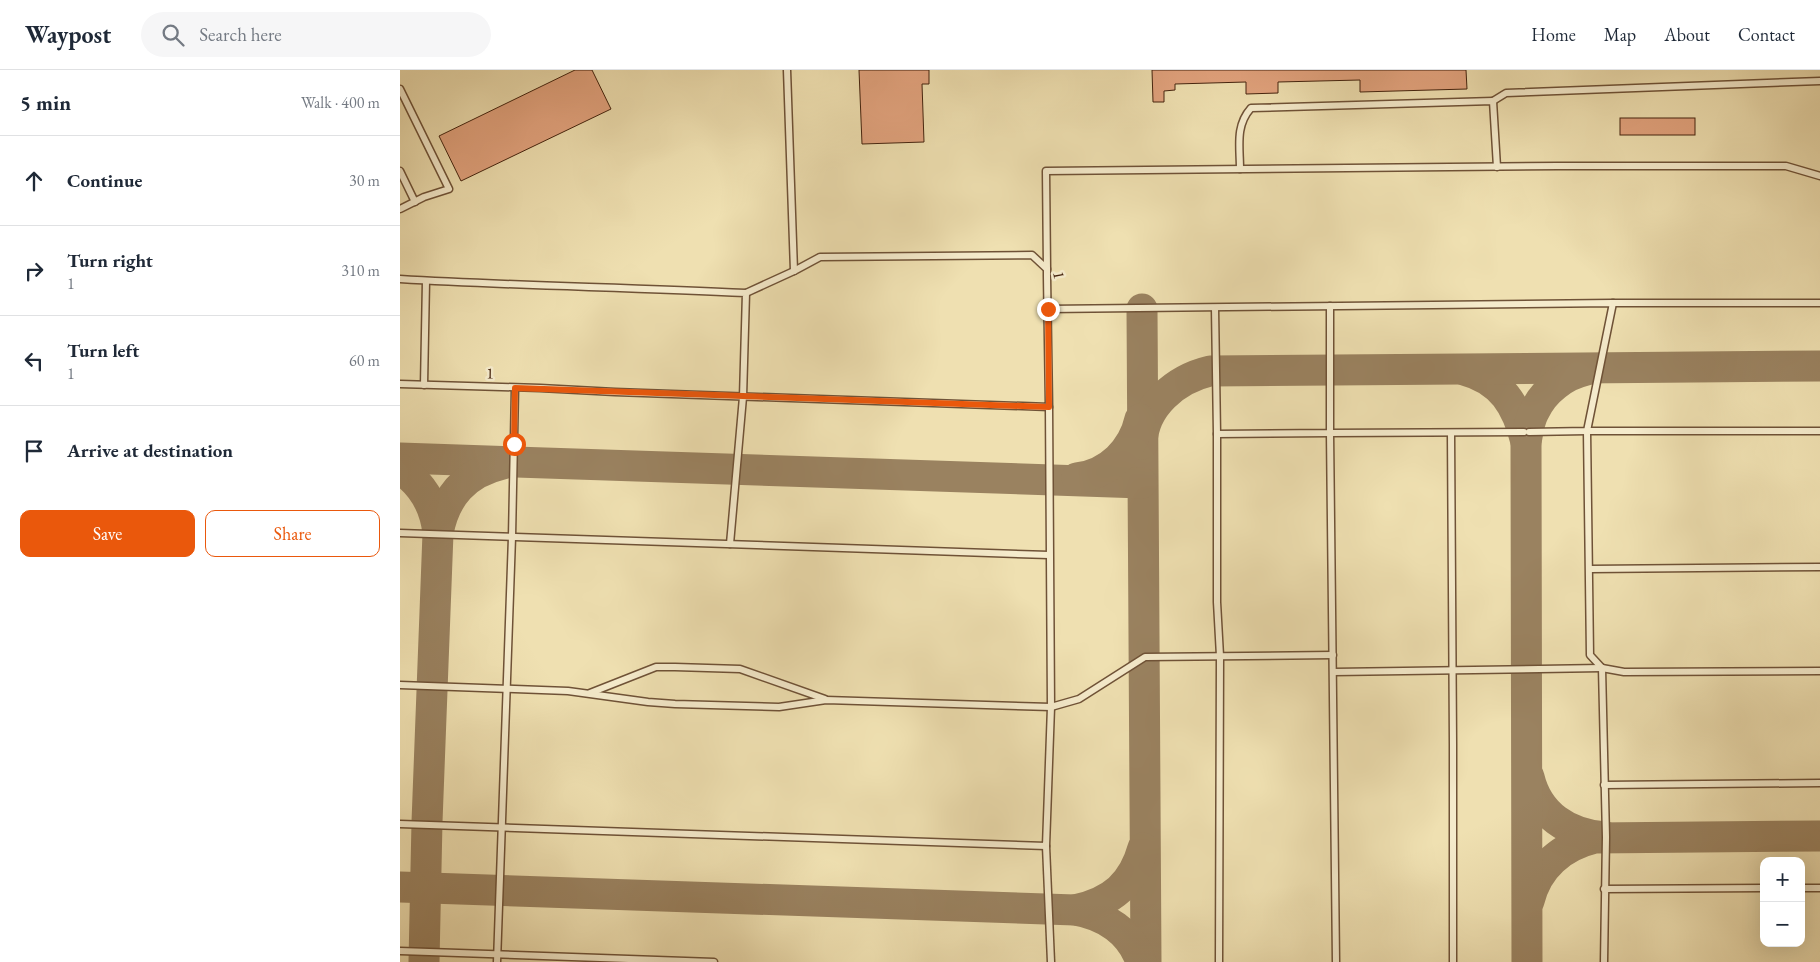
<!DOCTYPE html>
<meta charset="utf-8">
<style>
:root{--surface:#fff;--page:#f6f6f7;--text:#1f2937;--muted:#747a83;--line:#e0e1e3;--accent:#ea580c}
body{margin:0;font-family:"EB Garamond",serif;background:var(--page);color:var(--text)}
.controls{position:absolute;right:15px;bottom:15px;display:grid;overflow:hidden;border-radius:10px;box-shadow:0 5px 20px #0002}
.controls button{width:45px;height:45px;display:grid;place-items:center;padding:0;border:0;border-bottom:1px solid var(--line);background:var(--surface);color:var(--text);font:25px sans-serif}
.stop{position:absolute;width:15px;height:15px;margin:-11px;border:4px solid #ea580c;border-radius:50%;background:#fff}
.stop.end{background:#ea580c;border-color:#fff;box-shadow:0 1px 5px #0008}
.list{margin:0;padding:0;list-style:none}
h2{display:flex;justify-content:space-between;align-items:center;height:65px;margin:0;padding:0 20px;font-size:21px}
h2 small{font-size:16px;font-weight:400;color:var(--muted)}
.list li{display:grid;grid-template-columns:32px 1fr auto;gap:15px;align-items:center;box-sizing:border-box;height:90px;padding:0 20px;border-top:1px solid var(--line)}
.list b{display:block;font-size:19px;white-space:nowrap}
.list p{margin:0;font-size:16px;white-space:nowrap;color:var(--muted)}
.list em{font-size:16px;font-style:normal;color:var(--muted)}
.actions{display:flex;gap:10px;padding:15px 20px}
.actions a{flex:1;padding:11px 0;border:1px solid var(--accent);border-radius:10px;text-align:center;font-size:18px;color:var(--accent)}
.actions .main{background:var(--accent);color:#fff}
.icon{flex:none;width:28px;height:28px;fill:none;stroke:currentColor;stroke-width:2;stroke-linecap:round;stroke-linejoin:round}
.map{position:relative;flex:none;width:1420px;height:892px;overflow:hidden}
header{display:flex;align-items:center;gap:30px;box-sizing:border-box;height:70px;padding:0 25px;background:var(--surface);border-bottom:1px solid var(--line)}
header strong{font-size:24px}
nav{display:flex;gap:28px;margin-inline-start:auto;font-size:18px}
.search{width:350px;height:45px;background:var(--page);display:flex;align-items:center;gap:12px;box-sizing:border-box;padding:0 18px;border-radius:28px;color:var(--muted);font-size:19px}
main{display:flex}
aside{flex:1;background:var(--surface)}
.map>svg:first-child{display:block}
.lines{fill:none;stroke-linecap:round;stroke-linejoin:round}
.taxiway{stroke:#9a8260;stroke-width:31}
.building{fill:#e2a37e;stroke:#44230e}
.service-casing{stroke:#6f5237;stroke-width:9}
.service{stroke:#f5ebcc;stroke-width:6}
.route{stroke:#ea580c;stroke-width:6}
.labels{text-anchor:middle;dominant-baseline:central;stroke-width:5;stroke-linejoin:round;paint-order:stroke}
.street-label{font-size:16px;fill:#44230e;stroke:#f5ebcc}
</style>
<header>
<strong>Waypost</strong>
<div class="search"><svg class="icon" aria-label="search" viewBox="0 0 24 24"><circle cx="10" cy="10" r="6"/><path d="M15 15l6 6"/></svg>Search here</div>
<nav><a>Home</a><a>Map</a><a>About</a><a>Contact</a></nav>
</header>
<main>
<aside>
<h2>5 min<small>Walk · 400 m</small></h2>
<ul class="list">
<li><svg class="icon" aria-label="ahead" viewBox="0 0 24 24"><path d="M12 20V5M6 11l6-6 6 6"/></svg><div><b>Continue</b></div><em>30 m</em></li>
<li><svg class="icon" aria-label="right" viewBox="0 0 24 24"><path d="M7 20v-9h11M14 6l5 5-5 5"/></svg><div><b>Turn right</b><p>1</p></div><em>310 m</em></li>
<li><svg class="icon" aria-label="left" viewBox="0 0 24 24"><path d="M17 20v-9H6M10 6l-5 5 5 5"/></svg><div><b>Turn left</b><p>1</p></div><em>60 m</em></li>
<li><svg class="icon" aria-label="arrive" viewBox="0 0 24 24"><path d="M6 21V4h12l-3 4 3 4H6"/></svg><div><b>Arrive at destination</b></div></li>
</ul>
<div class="actions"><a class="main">Save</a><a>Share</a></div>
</aside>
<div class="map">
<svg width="1420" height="892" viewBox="0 0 1420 892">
<rect width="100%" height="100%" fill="#efe0b1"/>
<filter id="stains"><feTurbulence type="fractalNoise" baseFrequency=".004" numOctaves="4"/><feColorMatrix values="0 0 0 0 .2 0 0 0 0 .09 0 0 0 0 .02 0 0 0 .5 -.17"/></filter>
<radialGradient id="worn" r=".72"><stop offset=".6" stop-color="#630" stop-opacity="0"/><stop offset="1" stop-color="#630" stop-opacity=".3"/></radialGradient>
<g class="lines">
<!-- taxiway -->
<g class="taxiway">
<path d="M742,239L746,892"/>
<path d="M1064,300C1102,310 1117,336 1126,372"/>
<path d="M742,374C743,336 776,309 810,301L1420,296"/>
<path d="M0,388L742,413"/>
<path d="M0,399C23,414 35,436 38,463L27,752L24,892"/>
<path d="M677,408C709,404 733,380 740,349"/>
<path d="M38,463C45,426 65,403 103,394"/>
<path d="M1129,707C1138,745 1168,764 1205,767"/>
<path d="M0,817L675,840C705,845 731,862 741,892"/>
<path d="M1129,831C1137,797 1162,776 1195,768L1420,766"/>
<path d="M675,840C712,832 733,814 743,778"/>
<path d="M1127,892L1126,372C1128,362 1129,351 1134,342C1144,320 1165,305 1187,300"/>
</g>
</g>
<!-- building -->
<g class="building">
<path d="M175,0H192L211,39L61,111L39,66Z"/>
<path d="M459,0H529V14H522L524,72L462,74Z"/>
<path d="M752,0H1066L1067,19L960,22V10L878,12V23L846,24V12L775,14V20L764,21V32H753Z"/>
<rect x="1220" y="48" width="75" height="17"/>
</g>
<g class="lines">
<!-- service casing -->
<g class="service-casing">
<g id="service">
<path d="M387,0L394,201"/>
<path d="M0,19L49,119L24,127L0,139"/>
<path d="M1093,31L1106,23L1420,11"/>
<path d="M840,99C840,77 835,56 851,38L1093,31L1097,97"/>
<path d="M0,101L15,132"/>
<path d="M647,199L646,101L1158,96H1386L1420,106"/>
<path d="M0,209C115,216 230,217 346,223L343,327L330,474"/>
<path d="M1213,233H1420"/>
<path d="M815,238L817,364"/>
<path d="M648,239L1213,233L1187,361L1129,362"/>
<path d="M0,314L140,318L215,322L649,337L647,206V199L632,185L420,187L394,201L346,223"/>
<path d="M24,315L26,211"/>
<path d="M1051,363L1053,674V892"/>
<path d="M0,463L649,485"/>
<path d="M1190,499L1420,497"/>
<path d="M1202,598L1190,585L1187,361H1420"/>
<path d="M934,602L1202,598"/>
<path d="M0,615L168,621L248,632L275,634L379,637L426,630L651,637L679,629L745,587L933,585"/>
<path d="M190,623L256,597H275L340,599L425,629"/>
<path d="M1204,715L1420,713"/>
<path d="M0,754L646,776L651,637L649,337"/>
<path d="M646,776L651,892"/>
<path d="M1401,818H1420"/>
<path d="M1204,819L1364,818"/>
<path d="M0,881L314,892"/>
<path d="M97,892L112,467L115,318"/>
<path d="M819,892L820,586L817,532V364L930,363V236"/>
<path d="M936,892L930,363L1124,362"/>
<path d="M1204,892L1206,767L1202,598L1224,602L1420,601"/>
</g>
</g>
<!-- service -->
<use href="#service" class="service"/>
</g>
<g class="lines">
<!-- route -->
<path class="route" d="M114,374L115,318L649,337L648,239"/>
</g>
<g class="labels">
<!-- street labels -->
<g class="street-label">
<text transform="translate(659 205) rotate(80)">1</text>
<text transform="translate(90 303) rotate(1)">1</text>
</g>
</g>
<rect width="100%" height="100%" filter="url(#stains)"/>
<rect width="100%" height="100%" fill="url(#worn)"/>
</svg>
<div class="controls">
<button>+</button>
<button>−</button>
</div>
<div class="stop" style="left:114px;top:374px"></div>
<div class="stop end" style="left:648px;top:239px"></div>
</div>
</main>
